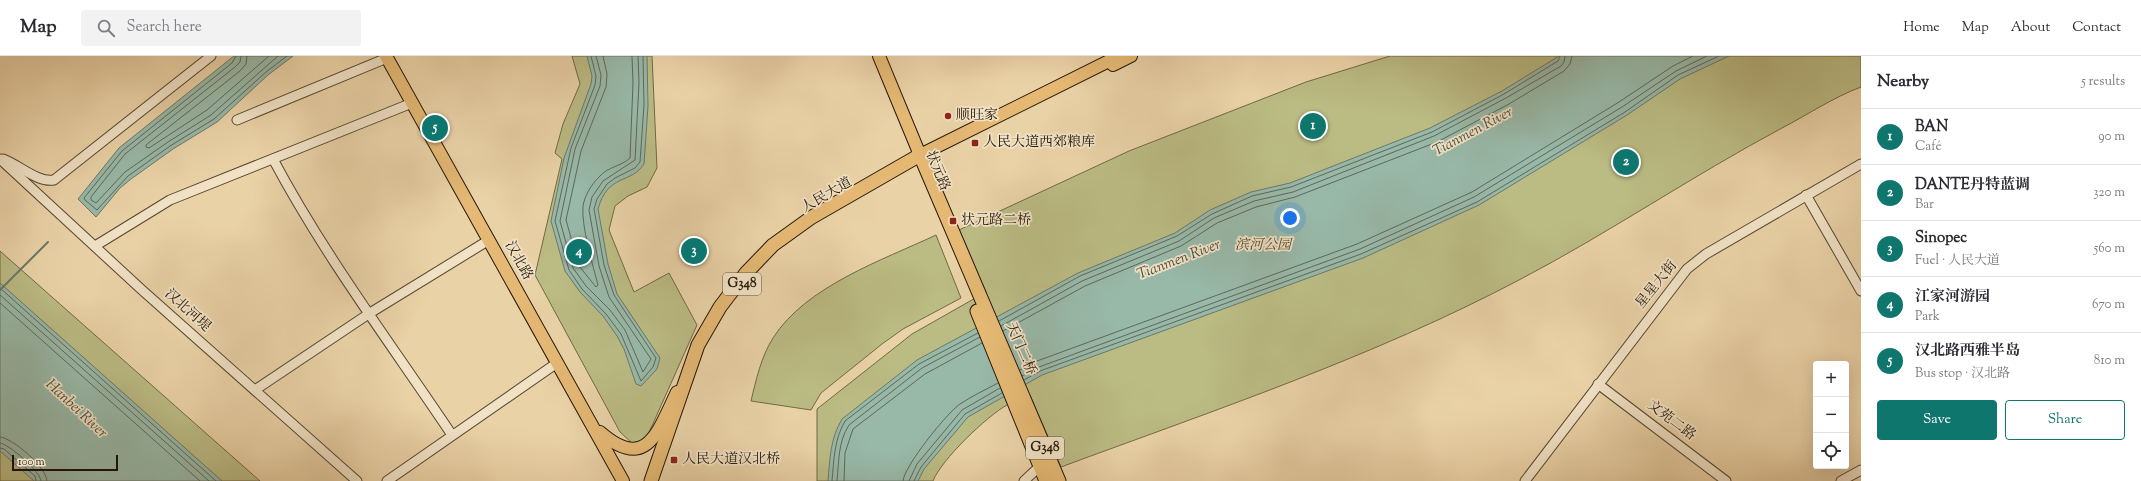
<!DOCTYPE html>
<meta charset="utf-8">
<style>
:root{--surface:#fff;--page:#f2f2f3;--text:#2b2b33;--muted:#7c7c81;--line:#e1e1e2;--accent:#0f766e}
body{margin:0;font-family:"Sorts Mill Goudy","Noto Serif SC",serif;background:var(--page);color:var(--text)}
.controls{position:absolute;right:12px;bottom:12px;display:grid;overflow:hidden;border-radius:4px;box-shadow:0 4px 16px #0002}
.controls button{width:36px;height:36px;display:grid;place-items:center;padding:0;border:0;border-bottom:1px solid var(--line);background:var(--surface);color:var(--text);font:20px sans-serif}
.scale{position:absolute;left:12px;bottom:10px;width:106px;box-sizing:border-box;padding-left:4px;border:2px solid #241708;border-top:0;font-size:11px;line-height:14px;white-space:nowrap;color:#241708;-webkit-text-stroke:3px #f1e2c6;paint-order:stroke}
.you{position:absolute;left:1290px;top:162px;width:14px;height:14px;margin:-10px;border:3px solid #fff;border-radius:50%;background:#1a73e8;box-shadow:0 0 0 6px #1a73e833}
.badge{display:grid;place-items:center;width:26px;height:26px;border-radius:50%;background:var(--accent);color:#fff;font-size:13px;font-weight:700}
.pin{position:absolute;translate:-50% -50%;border:2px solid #fff;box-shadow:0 1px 4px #0006}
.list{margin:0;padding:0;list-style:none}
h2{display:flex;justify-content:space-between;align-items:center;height:52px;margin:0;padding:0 16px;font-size:17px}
h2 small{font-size:13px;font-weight:400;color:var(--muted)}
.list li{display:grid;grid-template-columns:26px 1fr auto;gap:12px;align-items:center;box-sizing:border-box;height:56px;padding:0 16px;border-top:1px solid var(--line)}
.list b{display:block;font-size:15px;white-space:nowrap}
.list p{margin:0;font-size:13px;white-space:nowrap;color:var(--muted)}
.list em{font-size:13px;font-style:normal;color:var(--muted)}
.actions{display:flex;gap:8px;padding:12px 16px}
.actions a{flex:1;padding:9px 0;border:1px solid var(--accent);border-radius:4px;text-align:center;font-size:14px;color:var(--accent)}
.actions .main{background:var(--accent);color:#fff}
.icon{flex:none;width:22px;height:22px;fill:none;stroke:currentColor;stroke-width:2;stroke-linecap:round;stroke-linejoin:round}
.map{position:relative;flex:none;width:1861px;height:425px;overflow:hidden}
header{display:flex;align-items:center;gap:24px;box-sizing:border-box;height:56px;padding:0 20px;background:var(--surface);border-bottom:1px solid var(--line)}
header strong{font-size:19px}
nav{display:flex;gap:22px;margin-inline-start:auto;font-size:14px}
.search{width:280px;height:36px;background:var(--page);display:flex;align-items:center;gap:10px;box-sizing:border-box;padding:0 14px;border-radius:4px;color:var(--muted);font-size:15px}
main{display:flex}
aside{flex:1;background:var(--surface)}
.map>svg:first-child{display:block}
.green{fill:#bbbb84;stroke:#706946}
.water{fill:#98b8a8;stroke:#6a7868}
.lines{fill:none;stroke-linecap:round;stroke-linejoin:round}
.shore{stroke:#5e6858;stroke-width:1}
.stream{stroke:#6a7868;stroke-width:2}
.minor-casing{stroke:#564630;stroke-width:11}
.major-casing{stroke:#241708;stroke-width:14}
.highway-casing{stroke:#241708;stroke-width:15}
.minor{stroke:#f1e2c6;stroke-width:9}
.major{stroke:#e5b974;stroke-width:12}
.highway{stroke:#e5b974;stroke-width:13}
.poi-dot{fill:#8f2418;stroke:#f1e2c6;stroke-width:1.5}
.labels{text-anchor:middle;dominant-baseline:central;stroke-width:3.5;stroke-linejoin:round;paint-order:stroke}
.shield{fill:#f1e2c6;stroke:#625441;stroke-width:1}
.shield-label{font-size:13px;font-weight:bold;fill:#241708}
.poi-label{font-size:14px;fill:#241708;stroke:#f1e2c6;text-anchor:start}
.street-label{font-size:14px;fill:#241708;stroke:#f1e2c6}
.park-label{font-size:14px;font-style:italic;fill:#51482d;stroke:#f1e2c6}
.water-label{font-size:15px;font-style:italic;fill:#4d4f40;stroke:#f1e2c6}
</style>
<header>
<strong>Map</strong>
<div class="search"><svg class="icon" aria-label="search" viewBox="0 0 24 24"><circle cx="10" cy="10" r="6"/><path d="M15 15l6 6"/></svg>Search here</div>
<nav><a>Home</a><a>Map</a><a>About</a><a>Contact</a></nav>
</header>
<main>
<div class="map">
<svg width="1861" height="425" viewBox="0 0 1861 425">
<rect width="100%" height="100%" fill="#ead2a7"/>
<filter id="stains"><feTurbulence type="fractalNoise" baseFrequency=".005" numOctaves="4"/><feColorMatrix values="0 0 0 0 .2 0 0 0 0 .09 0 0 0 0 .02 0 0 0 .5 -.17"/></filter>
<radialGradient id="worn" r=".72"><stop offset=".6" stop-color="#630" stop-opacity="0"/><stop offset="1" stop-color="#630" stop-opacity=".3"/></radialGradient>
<!-- green -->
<g class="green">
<path d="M572,0H652L657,112L647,131L628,140L615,150L609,174L634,236L669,217L697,269L647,381L643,385L632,387L620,376L535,219L562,103L555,97L563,68L580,28Z"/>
<path d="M1390,0H1861V31C1834,41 1807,59 1782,72C1692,120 1609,177 1519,224C1373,301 1215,354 1061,411L1030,339C1023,342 1015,345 1007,349C987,360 941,404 933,425H817V353L912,278L986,236L959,174L1129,95L1306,26Z"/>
<path d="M936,179L961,242L903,273L882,288L821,337L811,354L751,345C756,324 761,301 773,282C806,230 883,204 936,179Z"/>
<path d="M0,195L260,425H0Z"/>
</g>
<!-- water -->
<g class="water">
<path d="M234,0H293L268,19L217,66L173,93L131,123L120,132L96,161L78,143L119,92Z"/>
<path d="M587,0H647L648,50L644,108C630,129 608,117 598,153L608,208L617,238L660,302L657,313L641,330L636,328L624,293L617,280L603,260L580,236L565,215L551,165L564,102L591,28L592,20Z"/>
<path d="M1559,0H1729L1680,23L1627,59L1479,149L1363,202L1042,319L968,361L924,413L918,425H828C830,403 830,383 842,363L917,304L1078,217L1175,177L1210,154L1251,136L1290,127L1430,72L1502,35Z"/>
<path d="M0,227L222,425H34L0,395Z"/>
</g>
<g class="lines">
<!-- shore -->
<g class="shore">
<path d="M236,0L232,7L122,95L84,142L85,144L97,154L128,120L170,90L214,63L266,16L287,0"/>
<path d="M241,0L240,6L235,11L125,98L91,141V144L96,147L125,116L168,86L211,59L278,0"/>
<path d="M247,0L246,8L240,15L146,89V91L149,92L207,54L269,0"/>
<path d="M591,0L596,20L595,29L571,92L555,165L569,214L582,233L606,258L621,278L641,325L653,311L656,302L614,239L604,209L594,153L597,143L607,128L615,122L635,112L640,106L644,49L643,0"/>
<path d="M596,0L601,19L600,30L575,93L560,165L573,212L586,230L610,254L625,274L643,316L651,303L609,241L599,210L589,154L592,141L603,125L635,104L639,27L638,0"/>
<path d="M603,0L607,18L606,31L581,95L566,164L579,210L596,231L598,229C593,210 581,169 583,150C585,139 591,129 599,121C607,111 622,110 630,102L633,27L632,0"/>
<path d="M0,232L216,425"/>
<path d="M0,239L209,425"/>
<path d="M0,247L200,425"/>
<path d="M999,265L1080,220L1177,180L1212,158L1252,140L1291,131L1432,76L1504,38L1558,5L1560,0"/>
<path d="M1001,270L1082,225L1179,185L1214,162L1254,145L1293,136L1434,80L1506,42L1561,10L1564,6L1565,0"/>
<path d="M1003,275L1085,230L1181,190L1217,167L1256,151L1295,141L1437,86L1509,48L1564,15L1570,8L1572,0"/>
<path d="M1020,314L1037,305L1357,188L1472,136L1619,46L1673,10L1693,0"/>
<path d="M1022,320L1039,311L1360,193L1474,141L1622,51L1676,15L1707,0"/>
<path d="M1024,324L1040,315L1361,198L1477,146L1625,56L1678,19L1719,0"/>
<path d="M0,381C13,382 47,412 47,425"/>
<path d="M0,387C9,388 41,416 41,425"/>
<path d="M0,392L4,393L35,420L36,425"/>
<path d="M832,425C834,404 834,384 845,365L919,308L978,277"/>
<path d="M837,425C839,405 838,386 849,369L922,312L980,281"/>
<path d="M844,425L845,397L853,373L925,318L982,287"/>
<path d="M903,425C904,410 947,357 960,348C972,340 985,334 998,327"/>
<path d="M909,425L917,408L962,354L1000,332"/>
<path d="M914,425L921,411L965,358L1002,337"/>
</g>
<!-- stream -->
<path class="stream" d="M0,234L48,186"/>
<!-- minor casing -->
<g class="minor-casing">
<g id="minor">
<path d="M237,64L387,2"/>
<path d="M0,103L142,234L357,425"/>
<path d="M3,103C19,109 38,127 54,124L211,0"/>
<path d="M273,103C324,199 391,288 452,379"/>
<path d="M1806,139L1861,235"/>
<path d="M95,190L170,144L412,47"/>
<path d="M1598,328L1726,425"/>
<path d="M255,334L370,257L489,184"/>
<path d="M387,425L557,307"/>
<path d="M1024,425L1040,410"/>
<path d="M1525,425L1687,213L1706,198L1861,108"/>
<path d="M1841,425L1861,414"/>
</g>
</g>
<!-- major casing -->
<g class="major-casing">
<g id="major">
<path d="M386,0L623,425"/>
<path d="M879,0L920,99L1119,0"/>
<path d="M1113,9L1131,0"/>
<path d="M600,376C647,417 658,375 677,336"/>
</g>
</g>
<!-- highway casing -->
<g class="highway-casing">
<g id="highway">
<path d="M977,255L1046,425"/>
<path d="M651,425L698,289L720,251L746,217L773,189L812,161L920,99L1059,425"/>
</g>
</g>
<!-- minor -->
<use href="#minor" class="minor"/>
<!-- major -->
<use href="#major" class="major"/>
<!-- highway -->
<use href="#highway" class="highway"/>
</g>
<!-- markers -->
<g class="poi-dot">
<circle cx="948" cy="60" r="4"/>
<rect x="971" y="83" width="8" height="8" rx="2"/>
<rect x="949" y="161" width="8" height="8" rx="2"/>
<rect x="670" y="400" width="8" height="8" rx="2"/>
</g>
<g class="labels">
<!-- shield labels -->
<g class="shield">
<rect x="723" y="217" width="38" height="22" rx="3"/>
<rect x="1026" y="381" width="38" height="22" rx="3"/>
</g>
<g class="shield-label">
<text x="742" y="228">G348</text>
<text x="1045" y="392">G348</text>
</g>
<!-- poi labels -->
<g class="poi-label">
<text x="956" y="60">顺旺家</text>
<text x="983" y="87">人民大道西郊粮库</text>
<text x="961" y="165">状元路二桥</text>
<text x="682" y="404">人民大道汉北桥</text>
</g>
<!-- street labels -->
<g class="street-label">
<text transform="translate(937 115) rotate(68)">状元路</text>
<text transform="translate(827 140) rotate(-30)">人民大道</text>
<text transform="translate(518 205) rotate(61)">汉北路</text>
<text transform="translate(1657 229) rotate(-51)">星星大街</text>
<text transform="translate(187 255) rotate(42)">汉北河堤</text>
<text transform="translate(1020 293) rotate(67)">天门二桥</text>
<text transform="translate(1671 365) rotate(37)">文苑二路</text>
</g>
<!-- park labels -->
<g class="park-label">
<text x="1263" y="190">滨河公园</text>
</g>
<!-- water labels -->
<g class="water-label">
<text transform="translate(1473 76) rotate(-28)">Tianmen River</text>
<text transform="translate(1179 204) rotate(-21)">Tianmen River</text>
<text transform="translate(76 353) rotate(43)">Hanbei River</text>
</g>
</g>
<rect width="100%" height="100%" filter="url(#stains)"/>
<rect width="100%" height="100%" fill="url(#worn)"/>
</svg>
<div class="controls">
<button>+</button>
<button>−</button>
<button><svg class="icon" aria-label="locate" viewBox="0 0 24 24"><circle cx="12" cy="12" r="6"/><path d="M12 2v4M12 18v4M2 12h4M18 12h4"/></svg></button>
</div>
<div class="scale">100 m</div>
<div class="you"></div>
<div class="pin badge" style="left:1313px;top:70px">1</div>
<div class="pin badge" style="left:1626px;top:106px">2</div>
<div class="pin badge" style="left:694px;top:195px">3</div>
<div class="pin badge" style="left:579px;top:196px">4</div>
<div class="pin badge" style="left:435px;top:72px">5</div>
</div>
<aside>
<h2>Nearby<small>5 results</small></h2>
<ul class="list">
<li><span class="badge">1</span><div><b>BAN</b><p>Café</p></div><em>90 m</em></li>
<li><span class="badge">2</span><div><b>DANTE丹特蓝调</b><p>Bar</p></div><em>320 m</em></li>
<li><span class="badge">3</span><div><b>Sinopec</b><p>Fuel · 人民大道</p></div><em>560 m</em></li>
<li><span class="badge">4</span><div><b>江家河游园</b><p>Park</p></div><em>670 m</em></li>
<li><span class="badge">5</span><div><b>汉北路西雅半岛</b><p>Bus stop · 汉北路</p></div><em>810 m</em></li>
</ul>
<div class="actions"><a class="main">Save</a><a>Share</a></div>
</aside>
</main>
